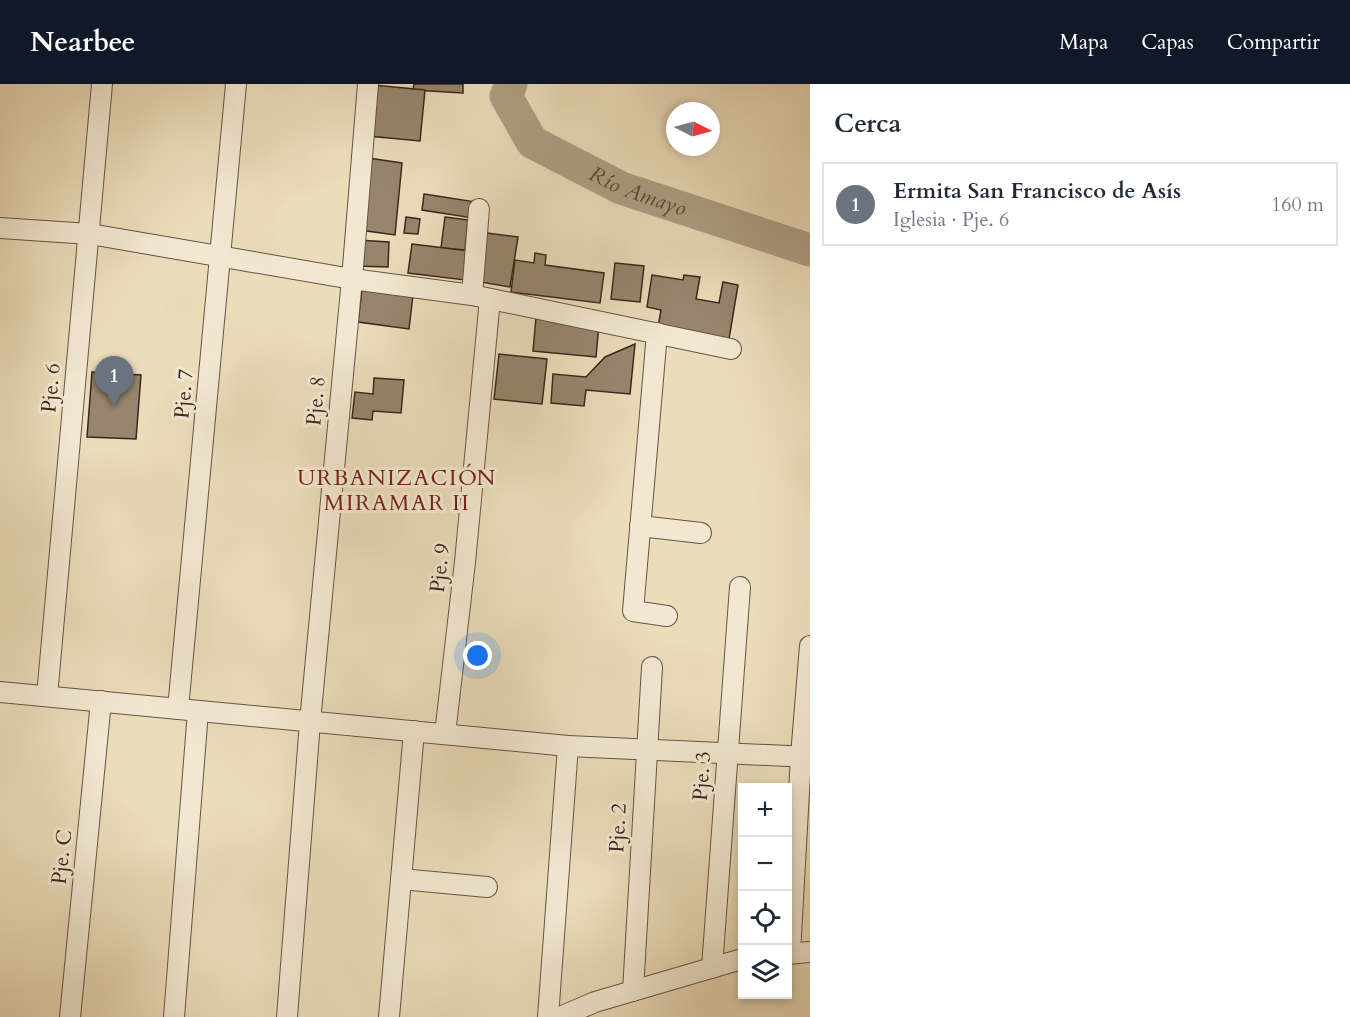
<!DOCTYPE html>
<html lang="es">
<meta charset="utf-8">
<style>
:root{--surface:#fff;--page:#f6f6f7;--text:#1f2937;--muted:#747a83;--line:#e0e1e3;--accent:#111827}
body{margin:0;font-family:Cardo,serif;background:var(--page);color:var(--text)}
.controls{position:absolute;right:18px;bottom:18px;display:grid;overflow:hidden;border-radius:0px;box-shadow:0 3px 9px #0003}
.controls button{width:54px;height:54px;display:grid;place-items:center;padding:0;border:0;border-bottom:2px solid var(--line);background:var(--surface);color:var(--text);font:30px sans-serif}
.compass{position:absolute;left:666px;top:18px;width:54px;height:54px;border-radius:50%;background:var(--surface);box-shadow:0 3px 9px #0003;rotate:96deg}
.you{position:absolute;left:478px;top:572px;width:21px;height:21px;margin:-15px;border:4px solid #fff;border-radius:50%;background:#1a73e8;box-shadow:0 0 0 9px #1a73e833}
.badge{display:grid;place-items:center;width:39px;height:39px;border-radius:50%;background:var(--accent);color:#fff;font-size:20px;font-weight:700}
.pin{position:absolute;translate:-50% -50px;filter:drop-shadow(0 2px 3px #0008)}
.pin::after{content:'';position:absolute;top:32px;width:21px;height:18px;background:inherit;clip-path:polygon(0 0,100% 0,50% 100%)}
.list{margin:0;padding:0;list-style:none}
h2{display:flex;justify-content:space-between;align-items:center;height:78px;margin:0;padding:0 24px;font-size:26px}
h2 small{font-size:20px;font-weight:400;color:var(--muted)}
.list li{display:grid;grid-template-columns:39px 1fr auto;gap:18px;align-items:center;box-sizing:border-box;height:84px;margin:0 12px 12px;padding:0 12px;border:2px solid var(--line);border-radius:0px}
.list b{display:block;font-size:22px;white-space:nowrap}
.list p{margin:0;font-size:20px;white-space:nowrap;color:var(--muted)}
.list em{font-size:20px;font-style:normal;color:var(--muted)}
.icon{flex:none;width:33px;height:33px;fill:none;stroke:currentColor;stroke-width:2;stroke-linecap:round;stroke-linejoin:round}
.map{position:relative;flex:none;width:810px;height:933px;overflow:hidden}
header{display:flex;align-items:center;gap:36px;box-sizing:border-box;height:84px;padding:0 30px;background:var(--accent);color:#fff}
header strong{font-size:28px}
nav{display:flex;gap:33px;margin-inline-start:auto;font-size:21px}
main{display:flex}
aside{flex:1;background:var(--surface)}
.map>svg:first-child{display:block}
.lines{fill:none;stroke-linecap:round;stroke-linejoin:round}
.river{stroke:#af9e84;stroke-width:33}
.building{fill:#97856e;stroke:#3b261c;stroke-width:1.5}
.street-casing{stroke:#675444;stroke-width:22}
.street{stroke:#f2e8d2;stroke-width:20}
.labels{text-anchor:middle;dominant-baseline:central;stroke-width:6;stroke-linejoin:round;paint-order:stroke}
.street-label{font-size:21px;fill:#3b261c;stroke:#f2e8d2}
.water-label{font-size:22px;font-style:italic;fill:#5e4a3b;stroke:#f2e8d2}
.neighbourhood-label{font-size:22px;letter-spacing:1.5px;fill:#7a1f14;stroke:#f2e8d2}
</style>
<header>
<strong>Nearbee</strong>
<nav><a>Mapa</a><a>Capas</a><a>Compartir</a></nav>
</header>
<main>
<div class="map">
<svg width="810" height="933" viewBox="0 0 810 933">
<rect width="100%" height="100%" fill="#ebdcba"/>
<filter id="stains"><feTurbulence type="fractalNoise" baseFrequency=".00333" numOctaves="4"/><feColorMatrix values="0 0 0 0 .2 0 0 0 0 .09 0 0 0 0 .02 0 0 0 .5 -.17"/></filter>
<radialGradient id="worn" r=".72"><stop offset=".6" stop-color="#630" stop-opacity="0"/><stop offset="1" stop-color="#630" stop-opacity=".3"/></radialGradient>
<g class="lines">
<!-- river -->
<path class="river" id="s1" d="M511,0L506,12L532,58L621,104L810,166"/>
</g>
<!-- building -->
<g class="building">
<path d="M414,0H463V9L413,6Z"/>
<path d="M373,1L425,6L420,57L368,52Z"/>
<path d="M368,74L402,79L395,151L360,146Z"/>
<path d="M424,110L476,118L473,134L422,126Z"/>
<path d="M406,133L420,135L418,150L404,149Z"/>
<path d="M445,133L468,136L465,166L441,164Z"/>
<path d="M487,149L518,153L510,203L480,198Z"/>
<path d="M357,156L389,158L388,183L356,182Z"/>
<path d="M412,160L469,167L465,196L408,189Z"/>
<path d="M535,169L546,171L545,181L604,189L600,219L511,208L515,176L534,179Z"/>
<path d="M615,179L644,182L640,218L611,215Z"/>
<path d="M652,191L683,196L684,191L700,193L696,215L719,219L723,198L738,201L729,255L658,243L661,226L647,223Z"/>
<path d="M362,205L413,211L409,245L358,238Z"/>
<path d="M536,233L599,240L596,273L533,267Z"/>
<path d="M635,260L630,310L586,306L584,322L551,319L553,290L586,293L605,273Z"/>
<path d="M499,270L547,275L542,320L494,315Z"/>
<path d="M92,288L141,291L136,355L87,353Z"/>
<path d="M374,294L404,296L401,329L373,327L372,336L352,334L355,308L373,310Z"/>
</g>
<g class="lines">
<!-- street casing -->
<g class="street-casing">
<g id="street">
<path d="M0,144L90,150L352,195L472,211L731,265"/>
<path d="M472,211L479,125"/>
<path d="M657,249L633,527L667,532"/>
<path d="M640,442L701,449"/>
<path d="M0,608L568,662L810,673"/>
<path d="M47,612L102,0"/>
<path d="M178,625L236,0"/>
<path d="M445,650L465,478L490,215"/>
<path d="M401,795L487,803"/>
<path d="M790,869L801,672L810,562"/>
<path d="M788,870L810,868"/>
<path d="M712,884L740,503"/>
<path d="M633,907L652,583"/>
<path d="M70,933L101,617"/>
<path d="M174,933L198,627"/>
<path d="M287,933L310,638L352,195L368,0"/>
<path d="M389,933L414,647"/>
<path d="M548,933L568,662"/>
<path d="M560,933L595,918L742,875"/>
</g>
</g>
<!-- street -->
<use href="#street" class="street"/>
</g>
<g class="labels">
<!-- street labels -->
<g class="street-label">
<text transform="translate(51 304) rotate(-85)">Pje. 6</text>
<text transform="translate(184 310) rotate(-85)">Pje. 7</text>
<text transform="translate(316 317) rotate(-85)">Pje. 8</text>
<text transform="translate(440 484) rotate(-84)">Pje. 9</text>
<text transform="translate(702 692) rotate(-86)">Pje. 3</text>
<text transform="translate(618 744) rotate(-87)">Pje. 2</text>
<text transform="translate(62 773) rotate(-84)">Pje. C</text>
</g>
<!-- water labels -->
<g class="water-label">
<text stroke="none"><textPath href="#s1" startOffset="183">Río Amayo</textPath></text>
</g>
<!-- neighbourhood labels -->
<g class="neighbourhood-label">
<text x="397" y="394">URBANIZACIÓN<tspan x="397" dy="25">MIRAMAR II</tspan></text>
</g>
</g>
<rect width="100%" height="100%" filter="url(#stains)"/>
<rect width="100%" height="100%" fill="url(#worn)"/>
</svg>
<div class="controls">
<button>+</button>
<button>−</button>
<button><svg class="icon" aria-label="locate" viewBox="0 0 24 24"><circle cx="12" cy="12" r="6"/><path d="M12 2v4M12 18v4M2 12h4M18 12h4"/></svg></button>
<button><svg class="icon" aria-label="layers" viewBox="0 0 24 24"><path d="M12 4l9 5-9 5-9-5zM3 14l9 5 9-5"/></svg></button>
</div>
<svg class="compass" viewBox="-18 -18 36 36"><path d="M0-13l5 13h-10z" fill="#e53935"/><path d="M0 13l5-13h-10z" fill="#747a83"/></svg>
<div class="you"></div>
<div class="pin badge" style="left:114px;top:322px;background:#6b7280">1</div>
</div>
<aside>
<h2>Cerca<small></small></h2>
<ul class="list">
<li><span class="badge" style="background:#6b7280">1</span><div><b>Ermita San Francisco de Asís</b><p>Iglesia · Pje. 6</p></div><em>160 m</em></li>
</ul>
</aside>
</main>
